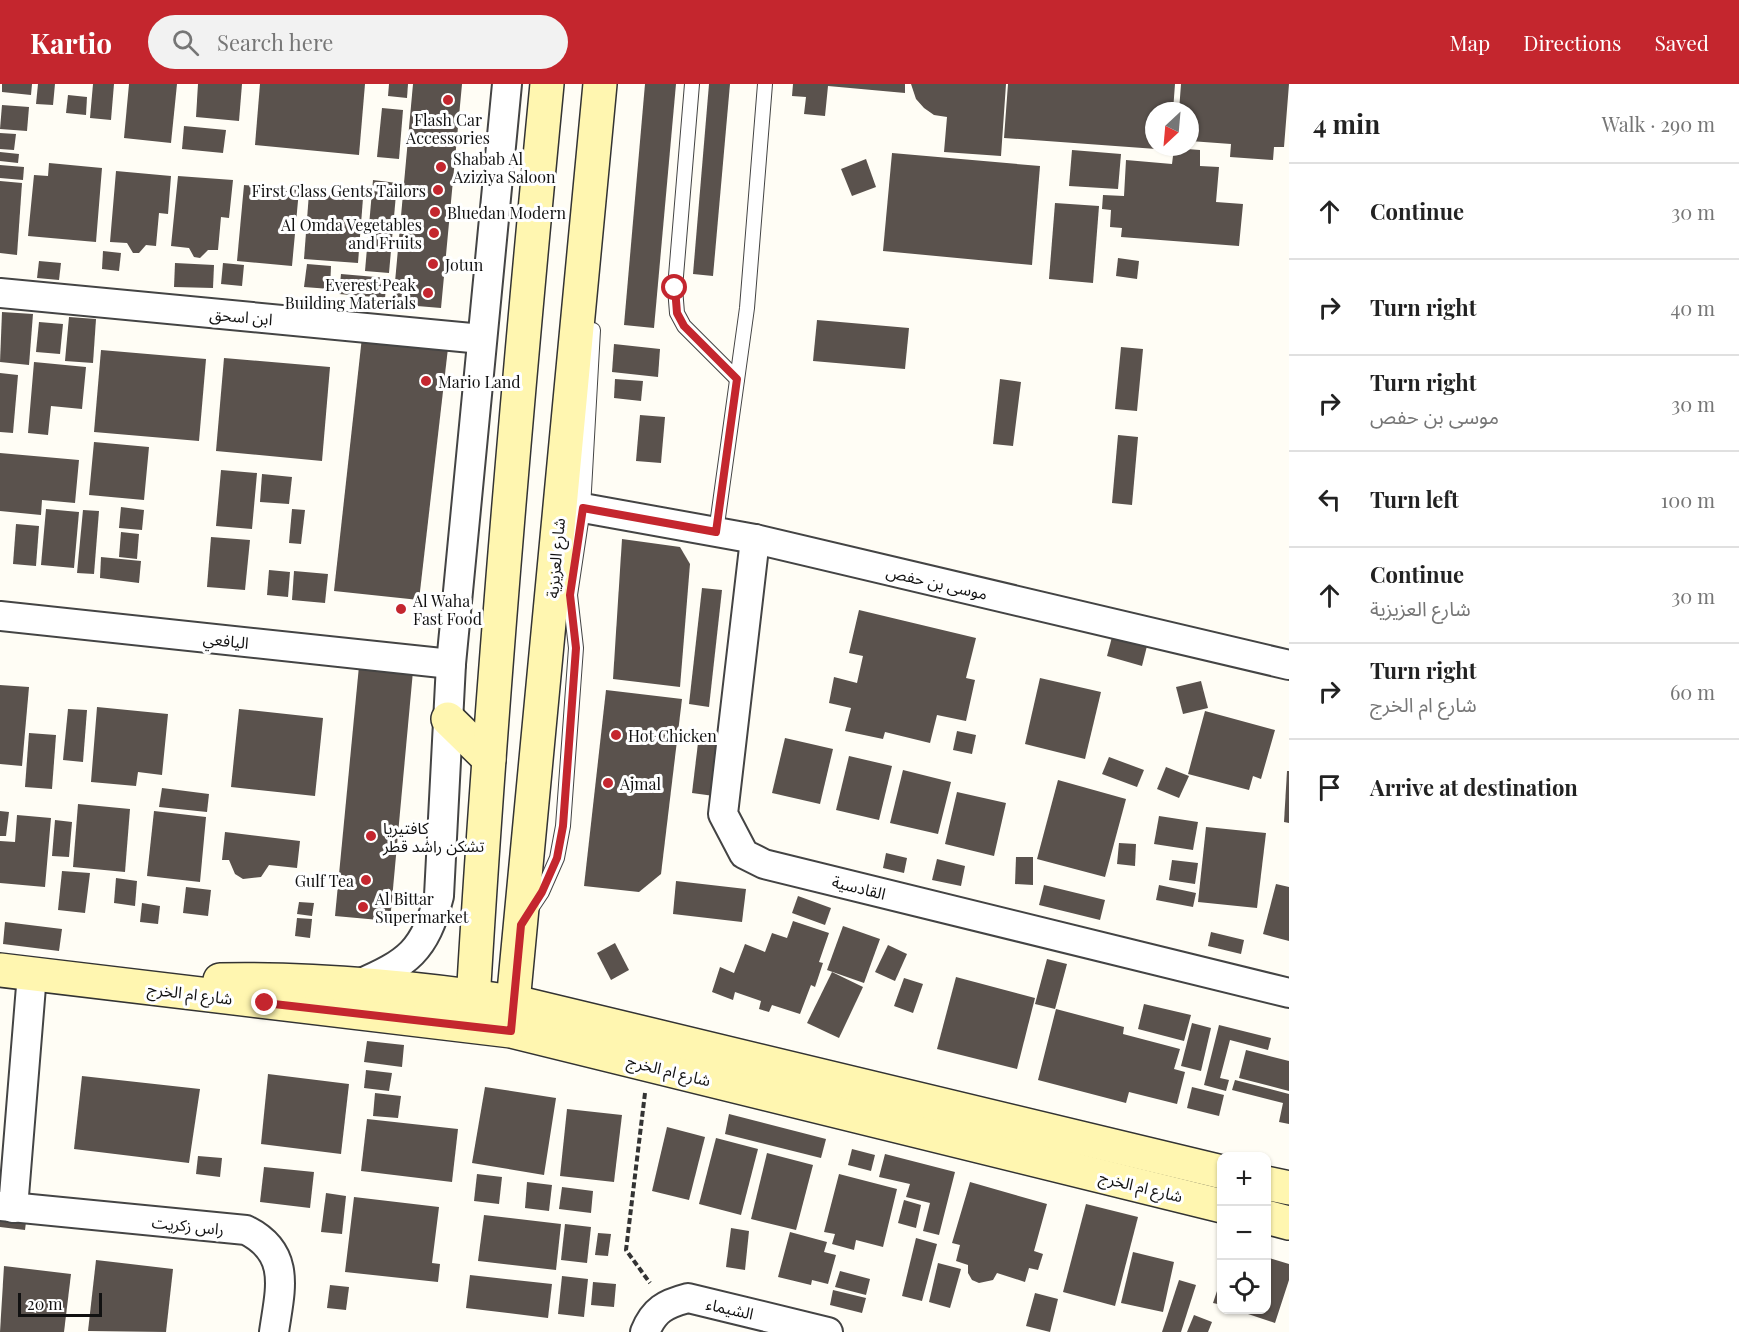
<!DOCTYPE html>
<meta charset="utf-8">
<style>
:root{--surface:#fff;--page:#f2f2f2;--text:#222;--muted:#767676;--line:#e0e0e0;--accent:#c4262e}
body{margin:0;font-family:"Playfair Display","Noto Sans Arabic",serif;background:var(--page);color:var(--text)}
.controls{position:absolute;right:18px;bottom:18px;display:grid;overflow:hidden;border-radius:12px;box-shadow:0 2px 4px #0004}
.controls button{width:54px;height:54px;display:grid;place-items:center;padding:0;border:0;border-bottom:2px solid var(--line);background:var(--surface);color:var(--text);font:30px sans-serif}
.compass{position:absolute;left:1145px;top:18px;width:54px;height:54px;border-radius:50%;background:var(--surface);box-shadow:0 2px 4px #0004;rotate:206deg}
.scale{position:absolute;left:18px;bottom:15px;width:84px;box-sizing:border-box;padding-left:6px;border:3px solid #111;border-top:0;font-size:16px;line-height:21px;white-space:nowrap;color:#111;-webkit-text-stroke:4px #fff;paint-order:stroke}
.stop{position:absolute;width:18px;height:18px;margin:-14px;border:4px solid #c4262e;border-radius:50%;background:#fff}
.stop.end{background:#c4262e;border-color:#fff;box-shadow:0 2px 6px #0008}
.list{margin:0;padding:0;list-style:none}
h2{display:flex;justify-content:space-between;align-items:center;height:78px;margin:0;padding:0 24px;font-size:26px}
h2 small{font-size:20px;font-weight:400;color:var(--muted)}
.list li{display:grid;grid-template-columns:39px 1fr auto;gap:18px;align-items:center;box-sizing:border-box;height:96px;padding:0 24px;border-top:2px solid var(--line)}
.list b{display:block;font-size:22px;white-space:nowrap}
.list p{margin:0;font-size:20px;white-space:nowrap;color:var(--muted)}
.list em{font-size:20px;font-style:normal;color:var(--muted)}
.icon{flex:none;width:33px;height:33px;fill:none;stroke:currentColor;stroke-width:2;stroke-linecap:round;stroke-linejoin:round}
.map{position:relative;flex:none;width:1289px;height:1248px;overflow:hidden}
header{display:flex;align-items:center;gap:36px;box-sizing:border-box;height:84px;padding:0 30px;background:var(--accent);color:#fff}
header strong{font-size:28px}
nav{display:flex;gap:33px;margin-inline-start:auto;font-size:21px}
.search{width:420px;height:54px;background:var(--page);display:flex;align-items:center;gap:15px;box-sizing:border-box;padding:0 21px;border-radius:33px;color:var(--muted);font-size:22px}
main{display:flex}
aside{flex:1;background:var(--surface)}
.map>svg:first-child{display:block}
.building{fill:#5a524d}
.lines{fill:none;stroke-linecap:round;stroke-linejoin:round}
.lane-casing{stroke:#444;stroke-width:16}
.street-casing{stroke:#444;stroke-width:32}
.secondary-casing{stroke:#333;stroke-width:36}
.path{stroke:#333;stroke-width:4;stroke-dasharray:6 3;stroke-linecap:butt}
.lane{stroke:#fff;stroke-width:14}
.street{stroke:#fff;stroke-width:28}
.secondary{stroke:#fff6b0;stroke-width:33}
.route{stroke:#c4262e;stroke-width:8}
.poi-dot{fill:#c4262e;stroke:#fff;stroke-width:2}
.labels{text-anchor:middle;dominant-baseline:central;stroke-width:6;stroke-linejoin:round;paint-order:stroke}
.poi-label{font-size:16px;fill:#111;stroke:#fff;text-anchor:start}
.street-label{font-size:16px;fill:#111;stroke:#fff}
</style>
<header>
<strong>Kartio</strong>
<div class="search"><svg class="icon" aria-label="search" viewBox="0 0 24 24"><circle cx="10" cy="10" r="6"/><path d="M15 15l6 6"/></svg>Search here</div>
<nav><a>Map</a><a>Directions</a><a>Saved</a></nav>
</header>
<main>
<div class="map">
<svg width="1289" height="1248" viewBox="0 0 1289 1248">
<rect width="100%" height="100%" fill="#fffdf5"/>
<!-- building -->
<g class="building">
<path d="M2,0H32L31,11L2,8Z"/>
<path d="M38,0H55L53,21L36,20Z"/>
<path d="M93,0H114L111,36L90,34Z"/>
<path d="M129,0H177L171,59L124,54Z"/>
<path d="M198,0H242L239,37L196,33Z"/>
<path d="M260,0H365L359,71L255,61Z"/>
<path d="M389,0H408L407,14L388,12Z"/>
<path d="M413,0H462L441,224L393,220Z"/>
<path d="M645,0H676L654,244L624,241Z"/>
<path d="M709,0H730L713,192L693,190Z"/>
<path d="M793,0H905V9L828,2L825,32L804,30L806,13L792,12Z"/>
<path d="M911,0H1006L1001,72L944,68L947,33L934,31L924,24L916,15Z"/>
<path d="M1008,0H1175L1173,27H1154V63H1171L1170,66L1004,54Z"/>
<path d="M1181,0H1289L1284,63H1274L1273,76L1230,73L1231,60L1190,57V27H1179Z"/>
<path d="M68,11L87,13L86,31L66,29Z"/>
<path d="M2,21L29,23L27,47L0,45Z"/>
<path d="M382,24L403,26L399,75L377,73Z"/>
<path d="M184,42L226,46L223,69L182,65Z"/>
<path d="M0,49L16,50L14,66L0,65Z"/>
<path d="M1174,64L1200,66V82L1219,83L1216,118L1243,120L1239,162L1121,153L1122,144L1110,143L1111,126L1102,125L1103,111L1124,112L1126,76L1172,80Z"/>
<path d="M1072,66L1121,70L1118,105L1069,102Z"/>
<path d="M0,68L19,70L18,79L0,77Z"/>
<path d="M892,69L1040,82L1032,181L883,167Z"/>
<path d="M866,75L876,103L852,112L841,85Z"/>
<path d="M49,79L102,84L96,158L28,152L34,91L48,92Z"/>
<path d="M0,81L24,83L23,96L0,94Z"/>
<path d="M116,87L171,92L168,130L159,129L156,162L146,161L139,169H133L127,159L110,158Z"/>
<path d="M178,92L233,96L229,134L221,133L218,166H208L200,174L194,173L189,164L171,162Z"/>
<path d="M373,96L397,99L389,189L365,187Z"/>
<path d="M0,97L22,99L17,171L0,169Z"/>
<path d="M244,101L299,106L292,182L237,177Z"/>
<path d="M309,109L363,114L358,179L304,175Z"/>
<path d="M1055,119L1099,122L1093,199L1049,195Z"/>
<path d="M103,167L121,169L119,187L102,185Z"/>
<path d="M1118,174L1139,177L1137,195L1116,192Z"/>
<path d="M39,177L61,179L59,196L37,194Z"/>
<path d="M175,179L214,181L213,204L174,203Z"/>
<path d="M223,179L244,181L242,202L221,200Z"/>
<path d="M307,180L331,182L330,205L304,203Z"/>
<path d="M341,190L387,194L385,214L339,210Z"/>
<path d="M2,228L33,230L29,281L0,278Z"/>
<path d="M69,233L96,235L93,279L65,277Z"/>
<path d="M817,236L909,244L905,285L813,277Z"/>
<path d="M39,238L63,240L60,270L36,268Z"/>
<path d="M362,253L448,264L419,516L334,507Z"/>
<path d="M614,260L660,265L658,293L612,288Z"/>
<path d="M1121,263L1143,265L1137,327L1115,325Z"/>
<path d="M101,266L206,275L199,357L94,348Z"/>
<path d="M224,274L330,283L322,377L216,367Z"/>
<path d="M34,278L86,283L82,325L51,322L48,351L28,349Z"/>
<path d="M0,289L18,291L13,349L0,348Z"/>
<path d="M615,295L643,297L641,317L614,314Z"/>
<path d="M1000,295L1021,298L1013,362L993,360Z"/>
<path d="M640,331L665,333L661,379L636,377Z"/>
<path d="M1118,351L1138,353L1132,421L1112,419Z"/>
<path d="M94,358L149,363L144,416L89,411Z"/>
<path d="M0,369L79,376L75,419L42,416L41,431L0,427Z"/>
<path d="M221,386L257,389L252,445L216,442Z"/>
<path d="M262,390L292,393L289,420L260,418Z"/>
<path d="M121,423L144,426L142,446L119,444Z"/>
<path d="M46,425L79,428L74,484L41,481Z"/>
<path d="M292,425L305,426L301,460L289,459Z"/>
<path d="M83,426L99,427L94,490L77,489Z"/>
<path d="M16,440L39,442L36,482L13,480Z"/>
<path d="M121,448L139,450L137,475L119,473Z"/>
<path d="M211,453L250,456L245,506L207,503Z"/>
<path d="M622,455L680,463L690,480L680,603L613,595Z"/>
<path d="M101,473L141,477L139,499L100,494Z"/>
<path d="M269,486L290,488L288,513L267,511Z"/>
<path d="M294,487L328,490L325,519L292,516Z"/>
<path d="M702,504L722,506L709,623L689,620Z"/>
<path d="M859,526L976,554L966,594L975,596L966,637L937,631L930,659L885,648L883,655L845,647L851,624L829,619L834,593L857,599L863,572L849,569Z"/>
<path d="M1112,553L1147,562L1142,582L1107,572Z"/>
<path d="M359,582L413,587L390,837L335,832Z"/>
<path d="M1040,594L1101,608L1085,675L1025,660Z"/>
<path d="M1201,597L1208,624L1183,630L1176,603Z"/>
<path d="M0,601L29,603L22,682L0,680Z"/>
<path d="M606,606L682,615L661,790L639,808L584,802Z"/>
<path d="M97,623L168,630L162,691L138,688L136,702L91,698Z"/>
<path d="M68,625L87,626L83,678L63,676Z"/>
<path d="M239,625L323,634L315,712L231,703Z"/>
<path d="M1205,627L1275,646L1261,695L1253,692L1249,706L1188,690Z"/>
<path d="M957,647L976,651L972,670L953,666Z"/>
<path d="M29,649L56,651L52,705L25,703Z"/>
<path d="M785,654L833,665L820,720L772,709Z"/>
<path d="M698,659L720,661L714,712L692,709Z"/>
<path d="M849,672L892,682L879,736L836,726Z"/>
<path d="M1109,673L1144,686L1137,703L1102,690Z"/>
<path d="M1166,683L1189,692L1179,714L1157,705Z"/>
<path d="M903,686L951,698L938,750L890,739Z"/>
<path d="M1287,687H1289V739L1284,738Z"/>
<path d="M1058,696L1126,715L1105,793L1037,775Z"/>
<path d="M162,704L209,710L207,728L159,723Z"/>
<path d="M957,708L1006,719L994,772L945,760Z"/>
<path d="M78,720L130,725L125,788L73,783Z"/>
<path d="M0,727L9,728L6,752H0Z"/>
<path d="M154,727L206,733L200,798L147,792Z"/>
<path d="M17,731L51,734L45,803L0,799V757L15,758Z"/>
<path d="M1159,732L1198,738L1193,766L1154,760Z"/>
<path d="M55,736L72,738L69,773L52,772Z"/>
<path d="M1206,743L1266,749L1257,824L1198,818Z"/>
<path d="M225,748L300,757L297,784L269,781L261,793L243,795L235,790L229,776H222Z"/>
<path d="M1119,759L1136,760L1135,782L1117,780Z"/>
<path d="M886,769L907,774L904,789L883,784Z"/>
<path d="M1016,773H1033V801L1015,800Z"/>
<path d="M937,775L965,782L961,802L932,796Z"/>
<path d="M1172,776L1198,779L1195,800L1169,796Z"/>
<path d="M62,787L90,789L85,829L58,826Z"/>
<path d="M116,794L137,797L135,822L114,819Z"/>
<path d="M676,797L746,805L742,838L673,830Z"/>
<path d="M1276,800L1289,803V857L1263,850Z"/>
<path d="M1044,801L1105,816L1100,836L1039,821Z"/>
<path d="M1159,801L1196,809L1193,823L1156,816Z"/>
<path d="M186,803L211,806L208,832L183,829Z"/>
<path d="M798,812L831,824L825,841L792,829Z"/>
<path d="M299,818L314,819L312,832L297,830Z"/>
<path d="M142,819L160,822L158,840L140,838Z"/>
<path d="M297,834L312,835L310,854L295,852Z"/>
<path d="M793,837L829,849L819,878L823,879L815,903L811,901L800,930L772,921L769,928L759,925L761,917L735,908L733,916L712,908L720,883L734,889L745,860L765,868L772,849L787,854Z"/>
<path d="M5,838L62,845L59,867L3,860Z"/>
<path d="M843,842L880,855L864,899L827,886Z"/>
<path d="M1211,848L1244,856L1241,870L1208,862Z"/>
<path d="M615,859L629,886L611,896L597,869Z"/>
<path d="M888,861L907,870L895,897L875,888Z"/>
<path d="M1047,875L1067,880L1055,925L1035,920Z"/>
<path d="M832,888L863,903L839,954L807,939Z"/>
<path d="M956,893L1035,914L1017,985L937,965Z"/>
<path d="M904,894L923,900L913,929L894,922Z"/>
<path d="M1144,920L1191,931L1184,957L1138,945Z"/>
<path d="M1056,925L1124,943L1123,950L1180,965L1174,985L1185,988L1177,1020L1129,1008L1126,1019L1038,996Z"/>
<path d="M1192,939L1211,944L1201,987L1181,982Z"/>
<path d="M1219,941L1271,954L1268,966L1230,956L1220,994L1229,996L1226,1007L1204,1001Z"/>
<path d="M367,957L404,961L402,983L364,978Z"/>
<path d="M1246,966L1289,977V1007L1239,994Z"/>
<path d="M366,986L392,989L389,1007L364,1004Z"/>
<path d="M268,990L349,1000L341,1070L261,1060Z"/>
<path d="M82,992L200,1005L189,1079L74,1065Z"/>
<path d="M1235,996L1289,1010V1040L1279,1038L1283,1019L1232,1006Z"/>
<path d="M485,1003L556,1014L544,1091L472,1079Z"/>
<path d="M1192,1003L1224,1011L1219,1032L1187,1024Z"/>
<path d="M375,1009L401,1012L398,1034L373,1032Z"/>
<path d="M567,1025L622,1031L614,1098L560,1092Z"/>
<path d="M729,1030L826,1055L821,1074L725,1050Z"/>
<path d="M367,1035L458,1045L452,1098L361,1087Z"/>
<path d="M667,1043L705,1053L689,1116L652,1107Z"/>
<path d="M716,1054L758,1065L741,1131L699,1120Z"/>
<path d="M852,1065L875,1071L871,1087L848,1081Z"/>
<path d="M767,1069L813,1081L796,1146L751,1135Z"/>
<path d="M885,1070L955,1088L939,1151L923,1147L930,1119L906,1113L910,1100L879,1093Z"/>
<path d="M198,1072L222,1074L220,1093L196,1090Z"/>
<path d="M264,1083L314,1088L310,1124L260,1118Z"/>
<path d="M477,1090L502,1093L499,1120L474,1117Z"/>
<path d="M839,1090L897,1105L883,1163L856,1156L854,1166L832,1160L835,1150L824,1148Z"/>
<path d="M527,1098L552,1101L549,1127L525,1124Z"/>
<path d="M970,1098L1047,1120L1034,1167L1043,1170L1038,1186L1029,1184L1025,1198L997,1189L993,1196L979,1199L972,1196L968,1189V1181L956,1177L960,1161L952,1159Z"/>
<path d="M562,1103L593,1107L591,1129L559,1125Z"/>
<path d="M326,1109L346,1112L342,1150L321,1148Z"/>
<path d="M354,1113L439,1123L432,1179L440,1180L438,1198L345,1188Z"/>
<path d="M904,1116L921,1121L916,1144L898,1139Z"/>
<path d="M1086,1120L1138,1133L1115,1222L1063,1208Z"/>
<path d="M0,1127L27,1130L25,1146L0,1143Z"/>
<path d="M484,1131L561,1140L556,1186L478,1177Z"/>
<path d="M565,1140L591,1143L587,1179L561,1176Z"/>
<path d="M731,1144L749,1147L745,1186L726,1183Z"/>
<path d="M790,1148L827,1158L824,1168L836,1171L828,1200L812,1196L811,1201L778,1193Z"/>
<path d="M598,1149L611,1150L608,1172L595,1171Z"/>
<path d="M916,1154L937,1160L922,1217L902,1212Z"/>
<path d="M1133,1168L1174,1178L1163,1228L1121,1219Z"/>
<path d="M1266,1173L1289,1180V1196L1275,1239L1236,1226H1266Z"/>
<path d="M96,1176L173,1185L166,1248L88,1247Z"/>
<path d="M938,1179L961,1185L950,1224L929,1218Z"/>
<path d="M4,1182L71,1190L64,1248H0Z"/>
<path d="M840,1187L870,1195L866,1211L835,1203Z"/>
<path d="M470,1191L552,1200L548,1234L466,1224Z"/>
<path d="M562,1192L588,1195L584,1233L558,1230Z"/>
<path d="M1221,1195H1222V1221L1213,1219Z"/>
<path d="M1179,1196L1196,1201L1181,1248H1162Z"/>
<path d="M593,1198L616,1200L614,1223L591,1221Z"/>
<path d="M330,1201L349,1203L346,1226L327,1224Z"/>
<path d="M833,1206L866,1214L862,1229L830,1221Z"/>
<path d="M1035,1209L1058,1215L1050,1248L1026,1242Z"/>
<path d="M1194,1231L1212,1238L1208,1248H1187Z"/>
</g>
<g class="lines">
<!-- lane casing -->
<g class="lane-casing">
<g id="lane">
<path d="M692,0L675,204L677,229L684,242L737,295"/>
<path d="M716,448L747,224L765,0"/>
<path d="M530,826L542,808L557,774L563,742L576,564L570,511L583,424L593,246"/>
</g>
</g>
<!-- street casing -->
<g class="street-casing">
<g id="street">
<path d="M0,209L482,255"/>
<path d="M583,424L755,455L1289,581"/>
<path d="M755,455L723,730L744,770L764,780L1289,909"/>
<path d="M0,532L451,580"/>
<path d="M357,901C408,879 425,867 439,812L451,580L507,0"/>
<path d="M0,1122L246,1146C292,1169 280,1206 274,1248"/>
<path d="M13,1124L32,890"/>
<path d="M645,1248C654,1226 665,1220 688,1214L828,1248"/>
</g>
</g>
<!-- secondary casing -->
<g class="secondary-casing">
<g id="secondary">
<path d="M448,635L489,675"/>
<path d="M0,886L511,947L1222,1122"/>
<path d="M220,896C320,894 421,904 519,919L1222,1088"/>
<path d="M472,934C490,622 517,311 547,0"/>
<path d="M511,940L600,0"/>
<path d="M1266,1099L1289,1104"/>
<path d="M1266,1133L1289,1139"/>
</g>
</g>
<!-- path -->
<path class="path" d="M645,1009L626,1166L650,1199"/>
<!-- lane -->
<use href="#lane" class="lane"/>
<!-- street -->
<use href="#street" class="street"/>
<!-- secondary -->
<use href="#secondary" class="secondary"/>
</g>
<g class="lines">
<!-- route -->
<path class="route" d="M265,919L511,947L521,841L542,808L557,774L563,742L576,564L570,511L583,424L716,448L737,295L684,242L677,229L675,204"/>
</g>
<!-- markers -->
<g class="poi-dot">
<circle cx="448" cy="16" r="6"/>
<circle cx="441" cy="83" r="6"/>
<circle cx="438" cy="106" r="6"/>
<circle cx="435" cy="128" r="6"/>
<circle cx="434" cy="149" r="6"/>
<circle cx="433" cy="180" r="6"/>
<circle cx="428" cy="209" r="6"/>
<circle cx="426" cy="297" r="6"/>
<circle cx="401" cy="525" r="6"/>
<circle cx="616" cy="651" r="6"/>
<circle cx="608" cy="699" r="6"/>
<circle cx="371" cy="752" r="6"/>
<circle cx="366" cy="796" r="6"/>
<circle cx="363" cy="823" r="6"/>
</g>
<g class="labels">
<!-- poi labels -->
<g class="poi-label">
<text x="448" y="35" text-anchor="middle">Flash Car<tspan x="448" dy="18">Accessories</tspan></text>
<text x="453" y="74">Shabab Al<tspan x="453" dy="18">Aziziya Saloon</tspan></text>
<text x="426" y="106" text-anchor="end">First Class Gents Tailors</text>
<text x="447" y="128">Bluedan Modern</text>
<text x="422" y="140" text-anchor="end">Al Omda Vegetables<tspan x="422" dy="18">and Fruits</tspan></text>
<text x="445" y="180">Jotun</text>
<text x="416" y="200" text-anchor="end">Everest Peak<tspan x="416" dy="18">Building Materials</tspan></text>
<text x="438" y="297">Mario Land</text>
<text x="413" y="516">Al Waha<tspan x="413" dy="18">Fast Food</tspan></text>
<text x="628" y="651">Hot Chicken</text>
<text x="620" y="699">Ajmal</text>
<text x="383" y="743">كافتيريا<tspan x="383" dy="18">تشكن راشد قطر</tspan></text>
<text x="354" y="796" text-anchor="end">Gulf Tea</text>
<text x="375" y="814">Al Bittar<tspan x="375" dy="18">Supermarket</tspan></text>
</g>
<!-- street labels -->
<g class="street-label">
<text transform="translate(241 232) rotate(5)">ابن اسحق</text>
<text transform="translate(555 474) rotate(-85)">شارع العزيزية</text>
<text transform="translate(937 498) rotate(13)">موسى بن حفص</text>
<text transform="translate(226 556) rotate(6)">اليافعي</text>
<text transform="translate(859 803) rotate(14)">القادسية</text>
<text transform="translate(190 909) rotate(7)">شارع ام الخرج</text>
<text transform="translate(669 986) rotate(14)">شارع ام الخرج</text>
<text transform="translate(1141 1102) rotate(14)">شارع ام الخرج</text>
<text transform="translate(188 1141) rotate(6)">راس زكريت</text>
<text transform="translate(730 1224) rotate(13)">الشيماء</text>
</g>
</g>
</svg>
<div class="controls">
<button>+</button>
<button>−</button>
<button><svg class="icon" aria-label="locate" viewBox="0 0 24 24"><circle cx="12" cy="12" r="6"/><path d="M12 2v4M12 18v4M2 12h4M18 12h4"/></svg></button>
</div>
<svg class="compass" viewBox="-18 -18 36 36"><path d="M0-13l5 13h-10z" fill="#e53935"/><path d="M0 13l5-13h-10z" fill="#767676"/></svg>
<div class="scale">20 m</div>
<div class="stop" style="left:675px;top:204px"></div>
<div class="stop end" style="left:265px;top:919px"></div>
</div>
<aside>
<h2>4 min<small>Walk · 290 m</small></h2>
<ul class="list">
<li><svg class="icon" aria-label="ahead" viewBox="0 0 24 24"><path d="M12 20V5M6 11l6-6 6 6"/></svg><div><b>Continue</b></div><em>30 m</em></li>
<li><svg class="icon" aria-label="right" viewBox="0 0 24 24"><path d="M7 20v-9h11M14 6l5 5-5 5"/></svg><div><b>Turn right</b></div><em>40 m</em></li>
<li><svg class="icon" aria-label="right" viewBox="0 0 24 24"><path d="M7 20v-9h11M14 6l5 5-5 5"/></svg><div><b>Turn right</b><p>موسى بن حفص</p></div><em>30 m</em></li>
<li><svg class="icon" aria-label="left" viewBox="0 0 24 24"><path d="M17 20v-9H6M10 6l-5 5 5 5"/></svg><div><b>Turn left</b></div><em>100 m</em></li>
<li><svg class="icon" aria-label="ahead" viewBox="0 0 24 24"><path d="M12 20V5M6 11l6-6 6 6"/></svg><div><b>Continue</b><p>شارع العزيزية</p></div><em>30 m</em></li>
<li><svg class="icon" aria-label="right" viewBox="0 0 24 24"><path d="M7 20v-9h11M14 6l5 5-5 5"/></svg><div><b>Turn right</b><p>شارع ام الخرج</p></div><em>60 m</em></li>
<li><svg class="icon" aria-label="arrive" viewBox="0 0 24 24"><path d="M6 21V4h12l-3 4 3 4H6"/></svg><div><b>Arrive at destination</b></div></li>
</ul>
</aside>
</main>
